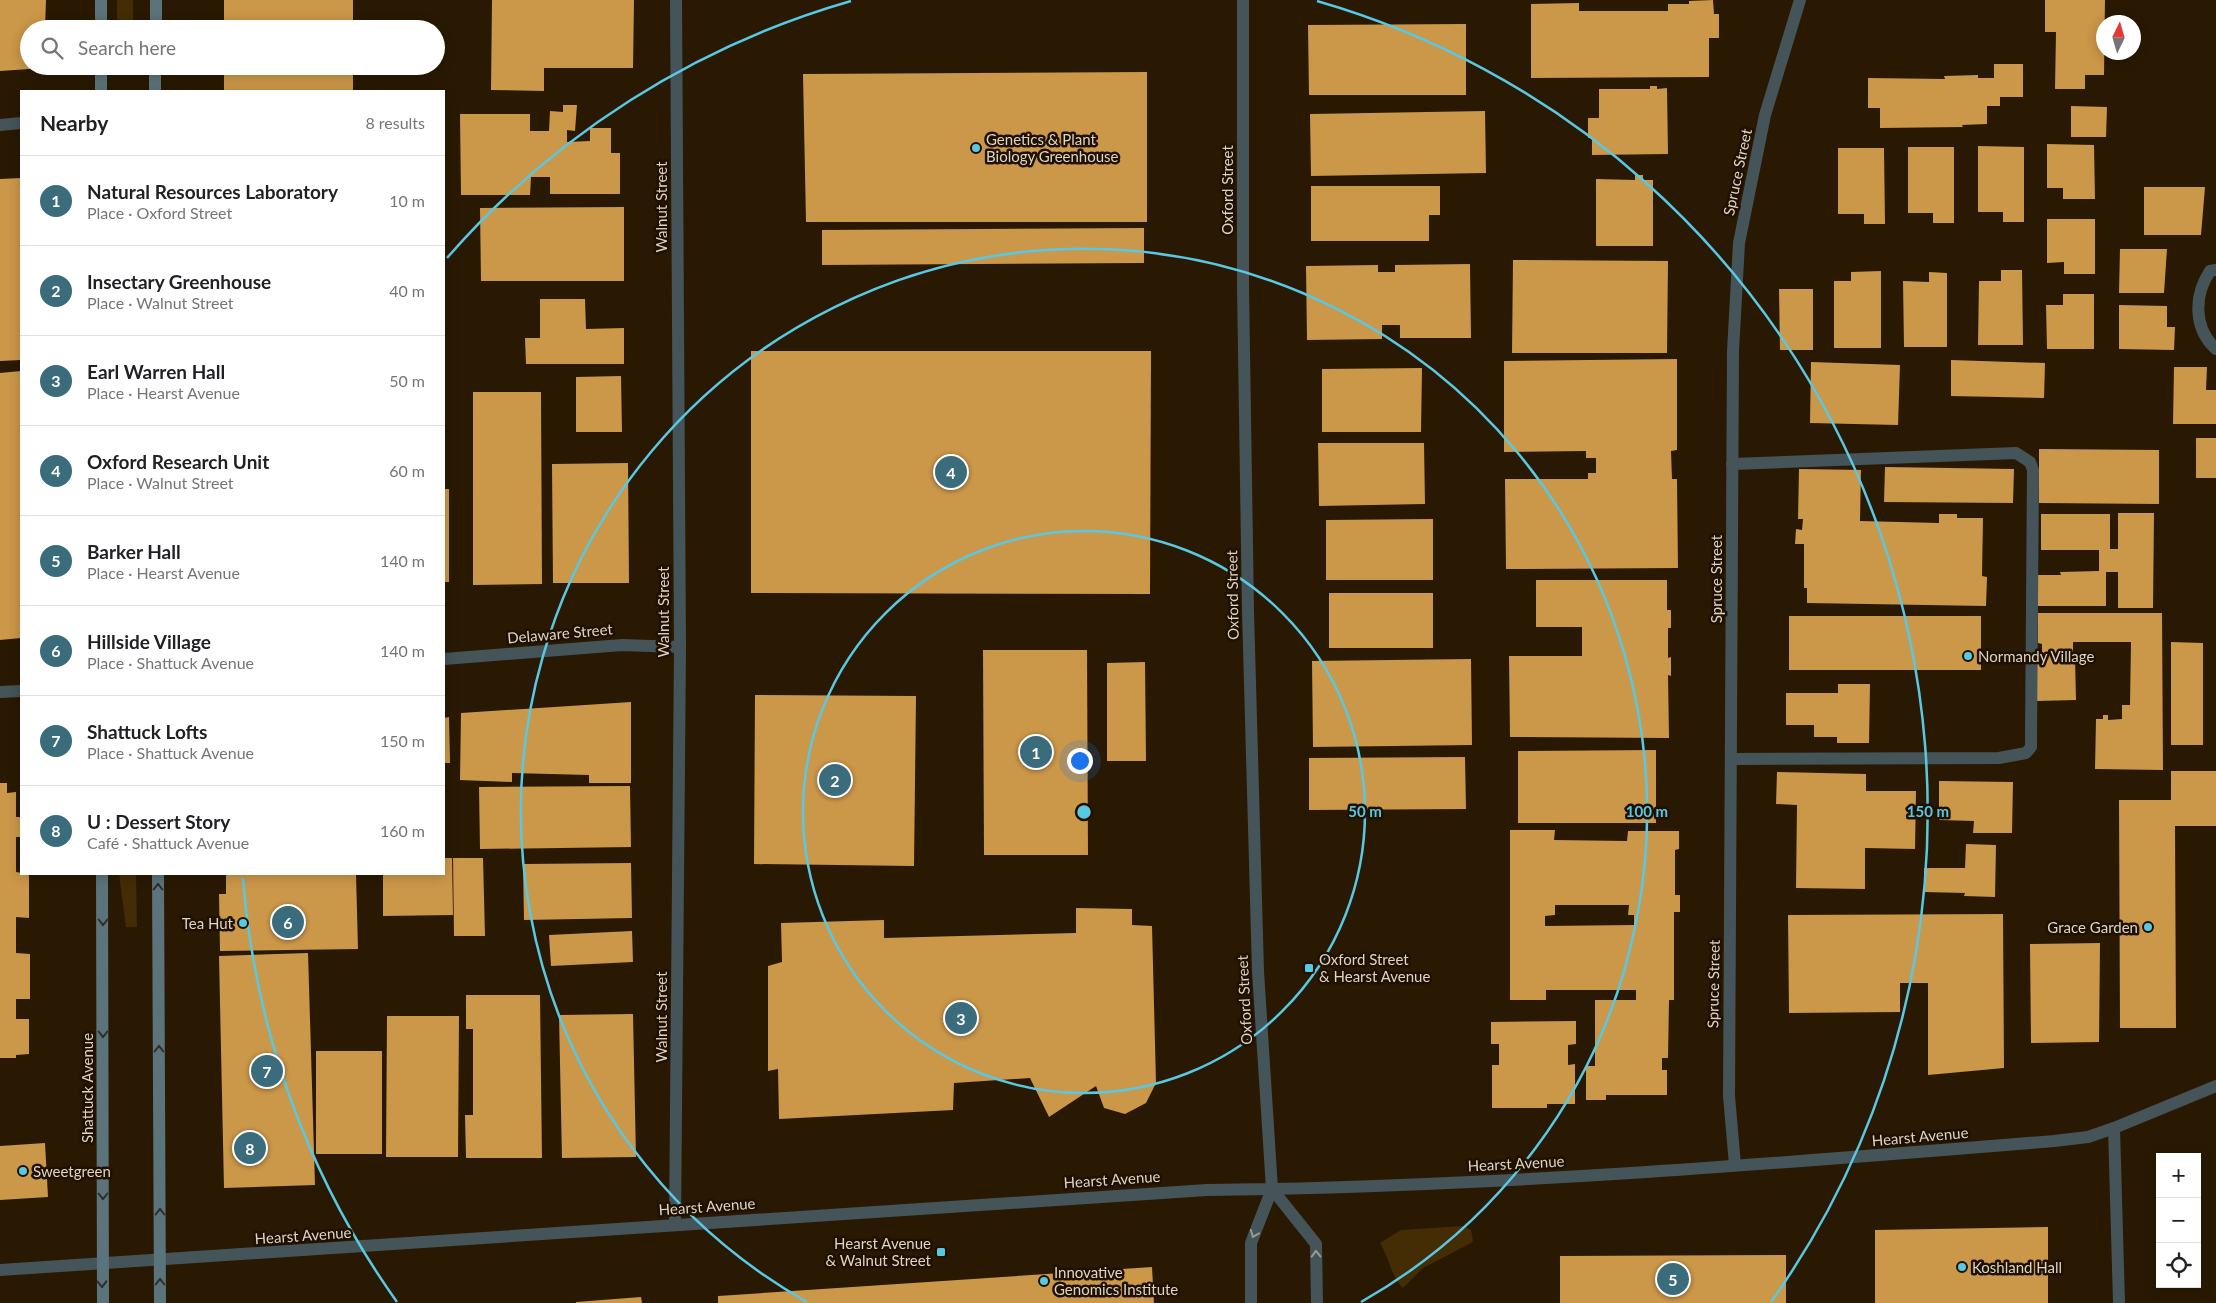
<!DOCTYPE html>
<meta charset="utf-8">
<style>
:root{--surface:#fff;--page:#f2f2f2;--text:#202124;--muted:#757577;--line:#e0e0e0;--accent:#3a6c7b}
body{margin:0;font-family:Lato,sans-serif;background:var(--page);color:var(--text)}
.controls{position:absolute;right:15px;bottom:15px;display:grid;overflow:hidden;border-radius:0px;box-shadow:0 2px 12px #0003}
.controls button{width:45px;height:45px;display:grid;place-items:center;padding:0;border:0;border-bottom:1px solid var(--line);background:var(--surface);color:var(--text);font:25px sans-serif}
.compass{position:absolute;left:2096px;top:15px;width:45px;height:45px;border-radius:50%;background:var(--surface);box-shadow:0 2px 12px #0003;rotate:5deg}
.you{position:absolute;left:1079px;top:760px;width:18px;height:18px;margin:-12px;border:4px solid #fff;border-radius:50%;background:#1a73e8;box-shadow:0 0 0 8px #1a73e833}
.badge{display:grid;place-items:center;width:32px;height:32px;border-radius:50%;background:var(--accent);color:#fff;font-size:16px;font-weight:700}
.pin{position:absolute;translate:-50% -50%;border:2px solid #fff;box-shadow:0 1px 5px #0006}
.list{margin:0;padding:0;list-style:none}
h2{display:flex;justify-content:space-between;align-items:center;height:65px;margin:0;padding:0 20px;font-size:21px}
h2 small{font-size:16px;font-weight:400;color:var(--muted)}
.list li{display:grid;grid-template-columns:32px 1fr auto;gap:15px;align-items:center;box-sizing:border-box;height:90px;padding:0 20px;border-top:1px solid var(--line)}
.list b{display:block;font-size:19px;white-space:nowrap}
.list p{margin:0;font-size:16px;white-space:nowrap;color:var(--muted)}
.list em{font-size:16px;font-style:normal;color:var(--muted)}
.icon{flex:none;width:28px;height:28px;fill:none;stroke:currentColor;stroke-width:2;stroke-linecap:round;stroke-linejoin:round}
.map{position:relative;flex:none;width:2216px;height:1303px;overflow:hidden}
.search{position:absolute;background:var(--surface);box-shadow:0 2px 12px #0003;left:20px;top:20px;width:425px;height:55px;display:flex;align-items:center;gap:12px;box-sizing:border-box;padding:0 18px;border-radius:28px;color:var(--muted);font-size:19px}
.panel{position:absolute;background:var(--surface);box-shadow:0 2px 12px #0003;left:20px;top:90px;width:425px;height:785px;border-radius:0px}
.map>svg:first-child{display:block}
.green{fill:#442d05}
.building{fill:#cb9749;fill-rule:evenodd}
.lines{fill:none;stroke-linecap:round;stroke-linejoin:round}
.service{stroke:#455458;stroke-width:12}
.minor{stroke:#455458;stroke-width:12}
.tertiary{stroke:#455458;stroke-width:12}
.secondary{stroke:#5b737a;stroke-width:12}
.oneway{stroke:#312e25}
.oneway2{stroke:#999a94}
.ring{fill:none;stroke:#59c8e5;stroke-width:2.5}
.poi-dot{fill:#59c8e5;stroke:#1f1000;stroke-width:2}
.labels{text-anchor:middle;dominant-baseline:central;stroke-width:5;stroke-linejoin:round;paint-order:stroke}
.poi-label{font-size:15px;fill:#ded4c5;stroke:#1f1000;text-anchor:start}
.street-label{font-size:15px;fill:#ded4c5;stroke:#1f1000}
.centre{fill:#59c8e5;stroke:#1f1000;stroke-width:2.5}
.ring-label{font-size:15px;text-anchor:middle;font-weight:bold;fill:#59c8e5;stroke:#1f1000;stroke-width:5;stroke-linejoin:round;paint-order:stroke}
</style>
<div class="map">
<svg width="2216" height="1303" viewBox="0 0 2216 1303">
<rect width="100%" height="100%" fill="#291902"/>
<!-- green -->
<g class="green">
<rect x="117" y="0" width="16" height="29"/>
<path d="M119,874H136L137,927H126Z"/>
<path d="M1463,1226L1471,1230L1473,1241L1471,1243L1423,1268L1403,1288C1391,1277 1389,1257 1380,1243L1401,1230Z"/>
</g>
<!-- building -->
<g class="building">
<path d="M0,0H46L45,29H29V66L44,68L0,71Z"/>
<rect x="224" y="0" width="129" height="29"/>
<path d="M492,0H634L633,68H544V91L491,90Z"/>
<path d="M1713,0L1714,14H1719V38H1709V77L1531,78V4L1579,3V11H1668V4H1689V1Z"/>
<path d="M2045,0H2105L2104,75H2085V89H2055L2056,32H2045Z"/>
<path d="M1466,24V95H1309L1308,25Z"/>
<path d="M1994,64H2023V97H2000V106H1987V124L1962,125L1963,127L1880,128V108H1868V78L1945,79L1944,76L1978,75V78H1994Z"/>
<rect x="224" y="66" width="129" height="25"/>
<path d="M1147,72V222H806L803,74Z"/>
<path d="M1650,86H1657V89L1667,88L1668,154L1592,155V138H1588V118H1599V89H1650Z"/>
<path d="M563,105H577L575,131L567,130V142L590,141V128H611V153H620V194H550V177H531L530,195H461L460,114H530V131H549L550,111L563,112Z"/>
<path d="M2071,106L2107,107L2106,137H2071Z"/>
<path d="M1485,111L1486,173L1311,176L1310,114Z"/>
<path d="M2047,144L2094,145L2095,199H2063V188H2047Z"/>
<path d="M1978,146L2024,147V222H2003V212H1978Z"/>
<path d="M1908,147H1954V223H1933V213H1908Z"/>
<path d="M1838,148H1884L1885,224H1864V214H1838Z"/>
<path d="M1635,175H1643V180H1653V246H1596V179L1635,180Z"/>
<path d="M21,178V360L0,361V179Z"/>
<path d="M1311,186H1440V215H1429V241H1311Z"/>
<path d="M2144,187H2205L2201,235H2144Z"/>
<path d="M624,207V281H481L480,208Z"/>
<path d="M2047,219H2095V274H2064V262L2047,263Z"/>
<path d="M1144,228V263L822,265V230Z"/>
<path d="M2120,249H2167L2164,293H2119Z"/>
<path d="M1513,260L1668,261L1667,353H1512Z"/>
<path d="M1470,264L1471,338H1400V325H1382V339L1307,340L1306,266L1378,265V272H1395V265Z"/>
<path d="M2001,270H2022L2023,345H1978L1979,281H2001Z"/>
<path d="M1881,271V348H1834V281H1851V272Z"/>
<path d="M1929,272L1947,273V347H1904L1903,281L1929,282Z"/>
<path d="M1779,289H1813V350H1780Z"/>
<path d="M2063,294H2094V349H2047L2046,305H2063Z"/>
<path d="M540,299H585L586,329L624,328V364H526L525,338H540Z"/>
<path d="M2119,305L2167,306V327H2175L2174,350L2119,349Z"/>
<path d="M751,351H1151L1150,594L751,593Z"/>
<path d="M1677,359V450L1671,451L1672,479H1677L1678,568L1506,569L1505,479H1588V473H1596V458H1586V451L1504,452V361Z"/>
<path d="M1951,360L2045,363L2044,398L1951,396Z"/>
<path d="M1811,362L1900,365L1898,425L1810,423Z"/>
<path d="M2174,367H2207L2206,390H2216V424H2173Z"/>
<path d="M1422,368L1421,432H1322V369Z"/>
<path d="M21,371V638L0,640V373Z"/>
<path d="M621,376L622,432H576V377Z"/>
<path d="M473,392H541L542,584L473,585Z"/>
<rect x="2196" y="438" width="20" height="40"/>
<path d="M1318,443H1424L1425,504L1319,506Z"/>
<path d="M2039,449L2159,450V504L2039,503Z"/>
<path d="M628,463L629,583H553L552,464Z"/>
<path d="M1885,467L2014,469L2013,503L1884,502Z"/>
<path d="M1799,469L1861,470L1860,521L1939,523V514H1957V518H1983L1982,576L1987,577L1986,606L1807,603V588H1804V544H1795L1796,529L1802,530L1803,519H1798Z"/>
<rect x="444" y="489" width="5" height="93"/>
<path d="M2118,513H2154L2153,608H2118V572H2106V606H2038V575H2061L2060,572L2099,571V550H2041V514H2110V549H2118Z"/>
<path d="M1433,519V580H1326V520Z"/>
<path d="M1536,580H1667V610H1671V628H1668V658L1671,657V676L1668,675L1669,738L1510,737L1509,656H1582V627H1536Z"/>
<rect x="1329" y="593" width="104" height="55"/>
<path d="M2038,613H2162L2163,770L2095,769L2096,719H2103V715H2108V720L2122,719V705H2130L2131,642H2073V658H2075L2076,700L2037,701V658L2042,657V644L2038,643Z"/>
<rect x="1789" y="616" width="192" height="54"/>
<path d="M2171,642L2203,643V745H2171Z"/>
<path d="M983,650H1087L1088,855H984Z"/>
<path d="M1471,659L1472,745L1313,747L1312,661Z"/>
<path d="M1145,662L1146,761H1107V663Z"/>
<path d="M1838,684H1870L1869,743H1837V737H1814V725H1786V693H1838Z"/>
<path d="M755,695L916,696L914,866L754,864Z"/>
<path d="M631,702V783H589V775L512,773V782L460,780L461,713Z"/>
<path d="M449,717L450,763H444V718Z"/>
<path d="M1656,750V823H1518V751Z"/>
<path d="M1465,757L1466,809L1309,810V758Z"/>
<path d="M2171,771H2216V826H2175L2176,1028H2120L2119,800H2171Z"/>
<path d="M1777,772L1866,774V791H1916L1915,849L1865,848V889L1796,888L1797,805L1776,804Z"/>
<path d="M1939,781L2013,782L2012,833H1973L1974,821L1939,820Z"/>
<path d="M0,783H7V793L16,792V817H21V837H16V872L29,874V918L16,917V953L30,954V999H16V1019H29V1054L16,1055V1058H0Z"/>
<path d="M630,786L631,847L480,849L479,787Z"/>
<path d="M1510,830H1555L1554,840L1627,841L1628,831H1679V849L1675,850V895H1680V912H1674V1000H1669L1668,1058H1662V1070H1667V1095H1606V1100H1586V1066H1595V1000H1636V990H1546V1000H1510ZM1555,905H1629L1628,915H1634V925L1545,926V916L1555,915Z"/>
<path d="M1966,844L1996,845L1995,897L1964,896L1965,893L1924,892V868H1965Z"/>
<path d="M444,858H452L453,915L383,916V874H444Z"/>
<path d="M453,858H483L485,936H454Z"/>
<path d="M631,863L632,918L524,920L523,864Z"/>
<path d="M226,874H356L358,949L220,951L219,894H226Z"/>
<path d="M1076,908L1132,909V925L1152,926L1156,1083L1146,1103L1125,1114L1104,1108L1096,1086L1049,1117L1030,1078L954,1083L953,1110L779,1119L778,1069L768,1071V966L782,962L781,923L884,920V938L1076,933Z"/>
<path d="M2003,914L2004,1068L1928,1075V983H1900V1012L1789,1013L1788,915Z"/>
<path d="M632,931L633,962L551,966L549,935Z"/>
<path d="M2100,943L2099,1042L2031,1043L2030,944Z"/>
<path d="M308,953L315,1185L224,1188L219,956Z"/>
<path d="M466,995H540L542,1158H466L465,1115H473V1029H466Z"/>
<path d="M633,1014L636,1157L562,1158L559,1015Z"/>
<path d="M387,1016H459L458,1157H386Z"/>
<path d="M1576,1021V1044L1568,1045V1065L1575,1064V1104H1547V1108H1492V1065H1499V1044H1491V1022Z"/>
<rect x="316" y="1051" width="66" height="103"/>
<path d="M45,1143L48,1197L0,1200V1146Z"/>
<path d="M2048,1227V1303H1875V1230Z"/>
<path d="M1786,1255V1303H1560V1256Z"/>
<path d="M1152,1267L1154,1303H718V1296Z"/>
<path d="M641,1297L642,1303H576V1302Z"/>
</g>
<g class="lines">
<!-- service -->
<g class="service">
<path d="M2216,270L2210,271C2194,295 2193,328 2216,349"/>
<path d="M1732,759L1999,758L2026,753L2031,747V740L2033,470L2030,462L2016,453L1732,464"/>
<path d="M2114,1128L2119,1303"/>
</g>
<!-- minor -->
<g class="minor">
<path d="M0,125L21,123"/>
<path d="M444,659L622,645L680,647"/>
<path d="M0,692L21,691"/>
<path d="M1735,1165L1729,1096L1733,351L1739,243L1765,115L1800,0"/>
<path d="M675,1225L680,647L676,0"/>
</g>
<!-- tertiary -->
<g class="tertiary">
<path d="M1243,0V286L1248,611L1258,971L1272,1189L1251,1243V1303"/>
<path d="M1272,1189L1316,1244L1317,1303"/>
<path d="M0,1270L1207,1190C1490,1187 1772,1164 2054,1141L2088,1137L2114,1128L2216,1086"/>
</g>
<!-- secondary -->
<g class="secondary">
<path d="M101,0V29"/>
<path d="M156,29V0"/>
<path d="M101,66V91"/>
<path d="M155,91V66"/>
<path d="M102,874L103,1303"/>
<path d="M158,874L160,1303"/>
</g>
</g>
<!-- one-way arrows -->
<defs><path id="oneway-chevron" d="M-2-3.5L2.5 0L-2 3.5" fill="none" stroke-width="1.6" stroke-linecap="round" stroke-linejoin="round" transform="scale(1.25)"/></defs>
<g class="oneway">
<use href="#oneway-chevron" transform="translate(158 887) rotate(-90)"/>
<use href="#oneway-chevron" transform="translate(103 922) rotate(90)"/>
<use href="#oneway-chevron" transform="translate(103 1034) rotate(90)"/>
<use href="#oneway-chevron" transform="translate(159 1049) rotate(-90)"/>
<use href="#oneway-chevron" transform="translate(103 1196) rotate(90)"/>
<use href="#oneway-chevron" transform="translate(160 1212) rotate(-90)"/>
<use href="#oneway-chevron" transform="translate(160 1282) rotate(-90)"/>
<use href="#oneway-chevron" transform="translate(102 1284) rotate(89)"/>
</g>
<g class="oneway2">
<use href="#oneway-chevron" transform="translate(1254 1234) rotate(112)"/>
<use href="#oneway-chevron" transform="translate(1316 1254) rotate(-91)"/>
</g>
<!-- distance rings -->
<g class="ring">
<circle cx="1084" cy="812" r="281"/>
<path d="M807 1302A563 563 0 1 1 1361 1302"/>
<path d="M397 1302A844 844 0 0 1 243 878M447 258A844 844 0 0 1 851 1M1317 1A844 844 0 0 1 1771 1302"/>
</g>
<!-- markers -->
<g class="poi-dot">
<circle cx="976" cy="148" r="5"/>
<circle cx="1968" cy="656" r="5"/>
<circle cx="243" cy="923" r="5"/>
<circle cx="2148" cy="927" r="5"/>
<rect x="1304" y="963" width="10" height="10" rx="2.5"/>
<circle cx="23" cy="1171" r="5"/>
<rect x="936" y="1247" width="10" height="10" rx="2.5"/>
<circle cx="1962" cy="1267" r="5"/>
<circle cx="1044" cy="1281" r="5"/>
</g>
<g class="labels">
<!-- poi labels -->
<g class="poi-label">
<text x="986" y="139">Genetics &amp; Plant<tspan x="986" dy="17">Biology Greenhouse</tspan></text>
<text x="1978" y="656">Normandy Village</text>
<text x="233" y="923" text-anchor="end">Tea Hut</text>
<text x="2138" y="927" text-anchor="end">Grace Garden</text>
<text x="1319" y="959">Oxford Street<tspan x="1319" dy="17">&amp; Hearst Avenue</tspan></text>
<text x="33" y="1171">Sweetgreen</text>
<text x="931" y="1243" text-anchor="end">Hearst Avenue<tspan x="931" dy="17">&amp; Walnut Street</tspan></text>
<text x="1972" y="1267">Koshland Hall</text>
<text x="1054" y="1272">Innovative<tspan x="1054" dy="17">Genomics Institute</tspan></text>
</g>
<!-- street labels -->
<g class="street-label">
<text transform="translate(1737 172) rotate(-78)">Spruce Street</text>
<text transform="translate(1227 190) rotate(-90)">Oxford Street</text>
<text transform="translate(661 207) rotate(-90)">Walnut Street</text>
<text transform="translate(1716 579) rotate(-90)">Spruce Street</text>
<text transform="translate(1232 595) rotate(-91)">Oxford Street</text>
<text transform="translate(663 612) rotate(-90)">Walnut Street</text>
<text transform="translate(560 633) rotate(-5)">Delaware Street</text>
<text transform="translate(1713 984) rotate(-89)">Spruce Street</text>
<text transform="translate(1244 1000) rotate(-93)">Oxford Street</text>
<text transform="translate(661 1017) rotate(-90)">Walnut Street</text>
<text transform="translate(87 1088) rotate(-90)">Shattuck Avenue</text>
<text transform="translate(1920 1136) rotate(-5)">Hearst Avenue</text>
<text transform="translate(1516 1163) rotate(-3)">Hearst Avenue</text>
<text transform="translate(1112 1179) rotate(-4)">Hearst Avenue</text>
<text transform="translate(707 1206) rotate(-4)">Hearst Avenue</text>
<text transform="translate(303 1235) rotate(-4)">Hearst Avenue</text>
</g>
</g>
<circle cx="1084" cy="812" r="8" class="centre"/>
<g class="ring-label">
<text x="1365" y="817">50 m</text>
<text x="1647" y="817">100 m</text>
<text x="1928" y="817">150 m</text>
</g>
</svg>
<div class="controls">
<button>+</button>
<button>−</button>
<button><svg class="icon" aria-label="locate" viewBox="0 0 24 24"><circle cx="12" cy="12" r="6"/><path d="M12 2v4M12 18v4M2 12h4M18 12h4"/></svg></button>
</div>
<svg class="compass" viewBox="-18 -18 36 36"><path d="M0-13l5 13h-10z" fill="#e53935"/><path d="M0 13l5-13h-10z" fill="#757577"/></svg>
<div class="you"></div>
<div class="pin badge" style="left:1036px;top:752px">1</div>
<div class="pin badge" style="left:835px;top:780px">2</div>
<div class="pin badge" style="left:961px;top:1018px">3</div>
<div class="pin badge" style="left:951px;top:472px">4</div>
<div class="pin badge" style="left:1673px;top:1279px">5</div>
<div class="pin badge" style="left:288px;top:922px">6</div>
<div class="pin badge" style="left:267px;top:1071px">7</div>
<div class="pin badge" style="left:250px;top:1148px">8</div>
<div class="search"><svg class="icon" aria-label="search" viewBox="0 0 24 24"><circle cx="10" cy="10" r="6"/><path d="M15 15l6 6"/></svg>Search here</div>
<section class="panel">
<h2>Nearby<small>8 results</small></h2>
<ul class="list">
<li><span class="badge">1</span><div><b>Natural Resources Laboratory</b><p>Place · Oxford Street</p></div><em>10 m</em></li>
<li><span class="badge">2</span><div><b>Insectary Greenhouse</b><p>Place · Walnut Street</p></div><em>40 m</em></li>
<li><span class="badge">3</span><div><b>Earl Warren Hall</b><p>Place · Hearst Avenue</p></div><em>50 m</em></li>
<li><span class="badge">4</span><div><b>Oxford Research Unit</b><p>Place · Walnut Street</p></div><em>60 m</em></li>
<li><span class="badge">5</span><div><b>Barker Hall</b><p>Place · Hearst Avenue</p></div><em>140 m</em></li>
<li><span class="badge">6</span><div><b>Hillside Village</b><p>Place · Shattuck Avenue</p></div><em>140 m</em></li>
<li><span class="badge">7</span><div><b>Shattuck Lofts</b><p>Place · Shattuck Avenue</p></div><em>150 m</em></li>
<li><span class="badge">8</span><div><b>U : Dessert Story</b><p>Café · Shattuck Avenue</p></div><em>160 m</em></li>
</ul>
</section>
</div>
